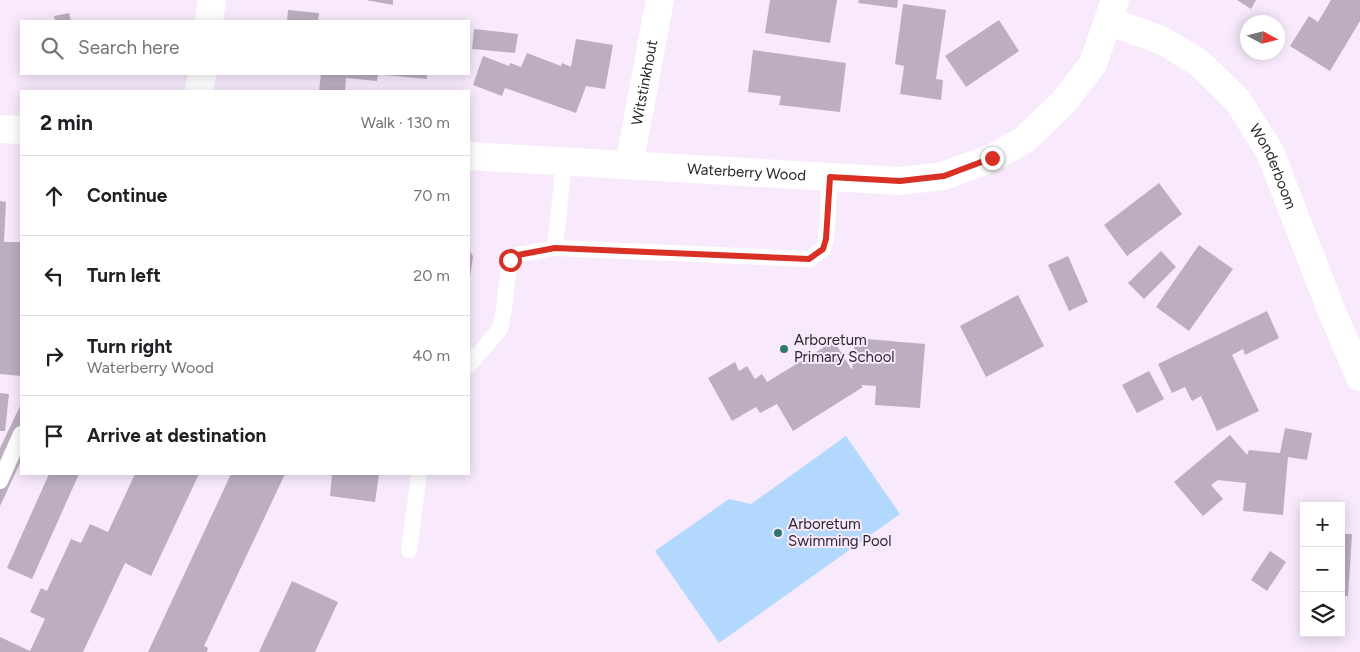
<!DOCTYPE html>
<meta charset="utf-8">
<style>
:root{--surface:#fff;--page:#f6f6f6;--text:#202124;--muted:#757577;--line:#e0e0e0}
body{margin:0;font-family:Figtree,sans-serif;background:var(--page);color:var(--text)}
.controls{position:absolute;right:15px;bottom:15px;display:grid;overflow:hidden;border-radius:0px;box-shadow:0 2px 12px #0003}
.controls button{width:45px;height:45px;display:grid;place-items:center;padding:0;border:0;border-bottom:1px solid var(--line);background:var(--surface);color:var(--text);font:25px sans-serif}
.compass{position:absolute;left:1240px;top:15px;width:45px;height:45px;border-radius:50%;background:var(--surface);box-shadow:0 2px 12px #0003;rotate:97deg}
.stop{position:absolute;width:15px;height:15px;margin:-11px;border:4px solid #d93025;border-radius:50%;background:#fff}
.stop.end{background:#d93025;border-color:#fff;box-shadow:0 1px 5px #0008}
.list{margin:0;padding:0;list-style:none}
h2{display:flex;justify-content:space-between;align-items:center;height:65px;margin:0;padding:0 20px;font-size:21px}
h2 small{font-size:16px;font-weight:400;color:var(--muted)}
.list li{display:grid;grid-template-columns:32px 1fr auto;gap:15px;align-items:center;box-sizing:border-box;height:80px;padding:0 20px;border-top:1px solid var(--line)}
.list b{display:block;font-size:19px;white-space:nowrap}
.list p{margin:0;font-size:16px;white-space:nowrap;color:var(--muted)}
.list em{font-size:16px;font-style:normal;color:var(--muted)}
.icon{flex:none;width:28px;height:28px;fill:none;stroke:currentColor;stroke-width:2;stroke-linecap:round;stroke-linejoin:round}
.map{position:relative;flex:none;width:1360px;height:652px;overflow:hidden}
.search{position:absolute;background:var(--surface);box-shadow:0 2px 12px #0003;left:20px;top:20px;width:450px;height:55px;display:flex;align-items:center;gap:12px;box-sizing:border-box;padding:0 18px;border-radius:0px;color:var(--muted);font-size:19px}
.panel{position:absolute;background:var(--surface);box-shadow:0 2px 12px #0003;left:20px;top:90px;width:450px;height:385px;border-radius:0px}
.map>svg:first-child{display:block}
.water{fill:#b3d8fd}
.building{fill:#bcadc1}
.lines{fill:none;stroke-linecap:round;stroke-linejoin:round}
.service{stroke:#fff;stroke-width:16}
.minor{stroke:#fff;stroke-width:28}
.route{stroke:#d93025;stroke-width:6}
.poi-dot{fill:#30766c;stroke:#f8e9fd;stroke-width:2}
.labels{text-anchor:middle;dominant-baseline:central;stroke-width:4;stroke-linejoin:round;paint-order:stroke}
.street-label{font-size:15px;fill:#2b262d;stroke:#f8e9fd}
.poi-label{font-size:15px;fill:#2b262d;stroke:#f8e9fd;text-anchor:start}
</style>
<div class="map">
<svg width="1360" height="652" viewBox="0 0 1360 652">
<rect width="100%" height="100%" fill="#f8e9fd"/>
<!-- water -->
<path class="water" d="M846,436L900,514L719,643L655,551L729,499L751,504Z"/>
<!-- building -->
<g class="building">
<path d="M366,0H393V5Z"/>
<path d="M770,0H837L830,43L765,33Z"/>
<path d="M859,0H898L897,8L858,3Z"/>
<path d="M1237,0H1256L1251,9Z"/>
<path d="M1331,0H1360V21L1330,71L1290,46L1309,16L1318,22Z"/>
<path d="M903,4L946,10L936,79L943,80L941,100L900,94L904,66L895,64Z"/>
<path d="M288,10L319,13L318,21H287Z"/>
<path d="M69,13L71,21H55L54,16Z"/>
<path d="M999,20L1019,51L966,87L945,56Z"/>
<path d="M474,29L518,34L515,53L472,49Z"/>
<path d="M576,39L613,45L605,89L586,86L576,113L505,88L502,96L473,85L483,56L509,66L510,63L521,67L527,53L561,66L562,63L571,67Z"/>
<path d="M753,50L846,63L840,112L779,105L781,96L748,92Z"/>
<path d="M321,74H378L377,81L346,78L345,91H319Z"/>
<path d="M384,74H427V79L384,75Z"/>
<path d="M1159,183L1182,214L1127,256L1104,225Z"/>
<path d="M0,201L6,202L4,242H21V376L0,374Z"/>
<path d="M1199,245L1233,269L1189,331L1156,307Z"/>
<path d="M469,250L473,256L470,278H469Z"/>
<path d="M1161,251L1176,267L1144,299L1128,283Z"/>
<path d="M1068,256L1088,302L1069,311L1048,265Z"/>
<path d="M1018,295L1044,346L986,377L960,326Z"/>
<path d="M1267,311L1279,338L1245,355L1243,349L1232,355L1259,411L1217,431L1201,396L1192,401L1185,387L1172,393L1158,364Z"/>
<path d="M855,338L925,344L920,408L875,405L876,386L861,385L863,387L793,431L777,404L760,413L756,407L732,421L708,378L735,362L739,371L747,366L755,379L762,374L767,382L834,341L852,370Z"/>
<path d="M1149,371L1164,399L1137,413L1122,385Z"/>
<path d="M0,393L9,394L5,431H0Z"/>
<path d="M21,404V461L0,506V448Z"/>
<path d="M1285,428L1312,433L1307,460L1288,457L1283,515L1243,511L1246,483L1218,480L1211,485L1223,499L1203,516L1174,482L1230,435L1247,455L1249,450L1280,453Z"/>
<path d="M49,474H79L32,579L7,568Z"/>
<path d="M135,474H199L151,576L125,563L83,652H0V637L30,651L45,619L30,612L41,588L47,591L71,539L81,543L90,524L108,532Z"/>
<path d="M231,474H285L204,646L208,648L207,652H148Z"/>
<path d="M332,474H379L375,502L330,496Z"/>
<path d="M1341,534H1352L1348,596H1341Z"/>
<path d="M1270,551L1286,562L1267,591L1251,580Z"/>
<path d="M292,581L338,602L315,652H259Z"/>
</g>
<g class="lines">
<!-- service -->
<g class="service">
<path d="M555,248L564,162"/>
<path d="M469,365L500,329L504,309L510,260L518,255L555,248L809,259L823,249L826,239L830,177"/>
<path d="M0,481L21,434"/>
<path d="M409,550L419,474"/>
</g>
<!-- minor -->
<g class="minor">
<path d="M209,21L212,0"/>
<path id="s1" d="M1109,21L1163,41L1198,62L1238,101L1270,152L1330,307L1360,377"/>
<path d="M199,91L202,74"/>
<path d="M0,129L21,130"/>
<path id="s2" d="M469,156L900,181L943,176L992,158L1024,140L1062,104L1093,64L1115,0"/>
<path id="s3" d="M629,165L660,0"/>
</g>
</g>
<g class="lines">
<!-- route -->
<path class="route" d="M510,260L518,255L555,248L809,259L823,249L826,239L830,177L900,181L944,176L992,158"/>
</g>
<!-- markers -->
<g class="poi-dot">
<circle cx="784" cy="349" r="5"/>
<circle cx="778" cy="533" r="5"/>
</g>
<g class="labels">
<!-- street labels -->
<g class="street-label">
<text stroke="none"><textPath href="#s3" startOffset="84">Witstinkhout</textPath></text>
<text stroke="none"><textPath href="#s1" startOffset="229">Wonderboom</textPath></text>
<text stroke="none"><textPath href="#s2" startOffset="278">Waterberry Wood</textPath></text>
</g>
<!-- poi labels -->
<g class="poi-label">
<text x="794" y="340">Arboretum<tspan x="794" dy="17">Primary School</tspan></text>
<text x="788" y="524">Arboretum<tspan x="788" dy="17">Swimming Pool</tspan></text>
</g>
</g>
</svg>
<div class="controls">
<button>+</button>
<button>−</button>
<button><svg class="icon" aria-label="layers" viewBox="0 0 24 24"><path d="M12 4l9 5-9 5-9-5zM3 14l9 5 9-5"/></svg></button>
</div>
<svg class="compass" viewBox="-18 -18 36 36"><path d="M0-13l5 13h-10z" fill="#e53935"/><path d="M0 13l5-13h-10z" fill="#757577"/></svg>
<div class="stop" style="left:510px;top:260px"></div>
<div class="stop end" style="left:992px;top:158px"></div>
<div class="search"><svg class="icon" aria-label="search" viewBox="0 0 24 24"><circle cx="10" cy="10" r="6"/><path d="M15 15l6 6"/></svg>Search here</div>
<section class="panel">
<h2>2 min<small>Walk · 130 m</small></h2>
<ul class="list">
<li><svg class="icon" aria-label="ahead" viewBox="0 0 24 24"><path d="M12 20V5M6 11l6-6 6 6"/></svg><div><b>Continue</b></div><em>70 m</em></li>
<li><svg class="icon" aria-label="left" viewBox="0 0 24 24"><path d="M17 20v-9H6M10 6l-5 5 5 5"/></svg><div><b>Turn left</b></div><em>20 m</em></li>
<li><svg class="icon" aria-label="right" viewBox="0 0 24 24"><path d="M7 20v-9h11M14 6l5 5-5 5"/></svg><div><b>Turn right</b><p>Waterberry Wood</p></div><em>40 m</em></li>
<li><svg class="icon" aria-label="arrive" viewBox="0 0 24 24"><path d="M6 21V4h12l-3 4 3 4H6"/></svg><div><b>Arrive at destination</b></div></li>
</ul>
</section>
</div>
